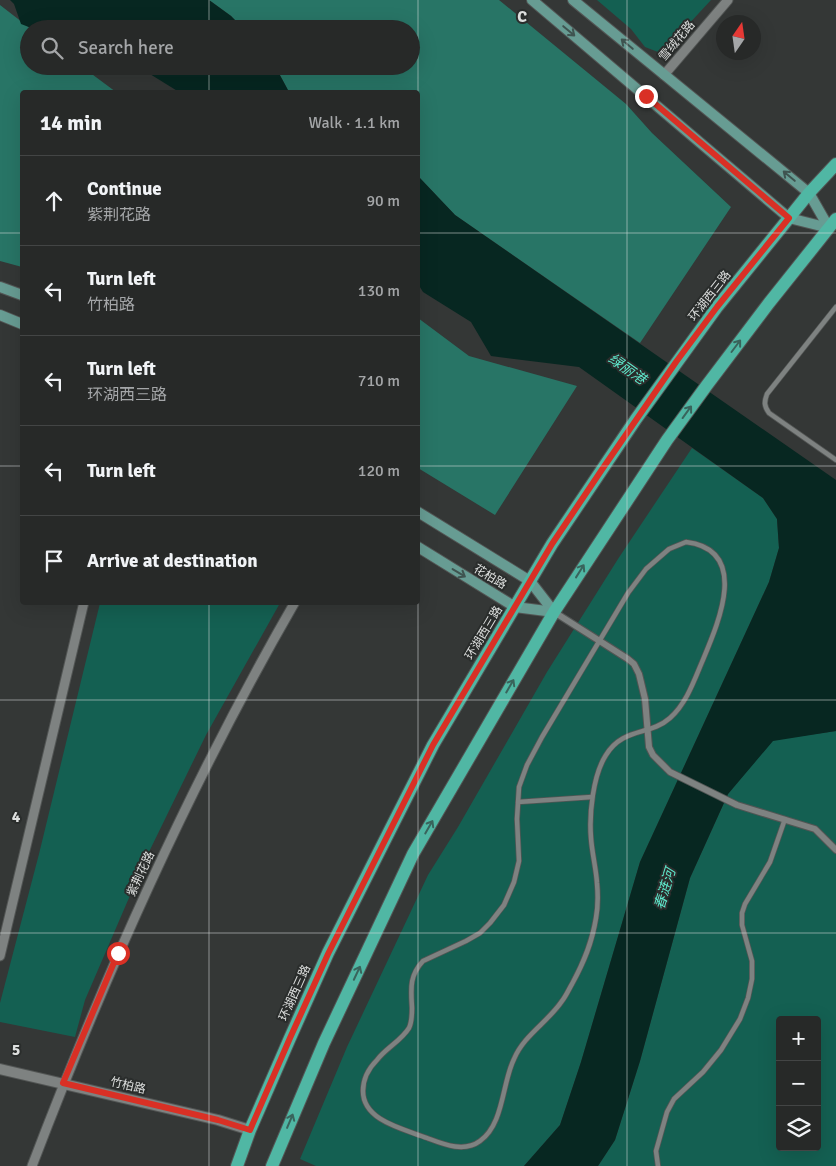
<!DOCTYPE html>
<meta charset="utf-8">
<style>
:root{--surface:#272928;--page:#333534;--text:#f1f3f6;--muted:#a4a6a8;--line:#434545}
body{margin:0;font-family:Signika,"Noto Sans SC",sans-serif;background:var(--page);color:var(--text)}
.controls{position:absolute;right:15px;bottom:15px;display:grid;overflow:hidden;border-radius:5px;box-shadow:0 5px 20px #0002}
.controls button{width:45px;height:45px;display:grid;place-items:center;padding:0;border:0;border-bottom:1px solid var(--line);background:var(--surface);color:var(--text);font:25px sans-serif}
.compass{position:absolute;left:716px;top:15px;width:45px;height:45px;border-radius:50%;background:var(--surface);box-shadow:0 5px 20px #0002;rotate:13deg}
.stop{position:absolute;width:15px;height:15px;margin:-11px;border:4px solid #d93025;border-radius:50%;background:#fff}
.stop.end{background:#d93025;border-color:#fff;box-shadow:0 1px 5px #0008}
.list{margin:0;padding:0;list-style:none}
h2{display:flex;justify-content:space-between;align-items:center;height:65px;margin:0;padding:0 20px;font-size:21px}
h2 small{font-size:16px;font-weight:400;color:var(--muted)}
.list li{display:grid;grid-template-columns:32px 1fr auto;gap:15px;align-items:center;box-sizing:border-box;height:90px;padding:0 20px;border-top:1px solid var(--line)}
.list b{display:block;font-size:19px;white-space:nowrap}
.list p{margin:0;font-size:16px;white-space:nowrap;color:var(--muted)}
.list em{font-size:16px;font-style:normal;color:var(--muted)}
.icon{flex:none;width:28px;height:28px;fill:none;stroke:currentColor;stroke-width:2;stroke-linecap:round;stroke-linejoin:round}
.map{position:relative;flex:none;width:836px;height:1166px;overflow:hidden}
.search{position:absolute;background:var(--surface);box-shadow:0 5px 20px #0002;left:20px;top:20px;width:400px;height:55px;display:flex;align-items:center;gap:12px;box-sizing:border-box;padding:0 18px;border-radius:28px;color:var(--muted);font-size:19px}
.panel{position:absolute;background:var(--surface);box-shadow:0 5px 20px #0002;left:20px;top:90px;width:400px;height:515px;border-radius:5px}
.map>svg:first-child{display:block}
.green{fill:#146052;fill-rule:evenodd}
.forest{fill:#287566}
.water{fill:#072721}
.lines{fill:none;stroke-linecap:round;stroke-linejoin:round}
.service-casing{stroke:#525554;stroke-width:6}
.pedestrian-casing{stroke:#525554;stroke-width:8}
.minor-casing{stroke:#525554;stroke-width:11}
.tertiary-casing{stroke:#525554;stroke-width:12}
.secondary-casing{stroke:#525554;stroke-width:12}
.primary-casing{stroke:#525554;stroke-width:14}
.service{stroke:#7e8281;stroke-width:4.5}
.pedestrian{stroke:#7e8281;stroke-width:6}
.minor{stroke:#7e8281;stroke-width:9}
.tertiary{stroke:#7e8281;stroke-width:10}
.secondary{stroke:#679c93;stroke-width:10}
.primary{stroke:#50b7a4;stroke-width:12}
.oneway{stroke:#3f5450}
.oneway2{stroke:#39645c}
.route{stroke:#d93025;stroke-width:6}
.grid{fill:none;stroke:#dddfde;stroke-width:1;stroke-opacity:0.55}
.labels{text-anchor:middle;dominant-baseline:central;stroke-width:4;stroke-linejoin:round;paint-order:stroke}
.street-label{font-size:12px;fill:#dddfde;stroke:#2a2d2c}
.water-label{font-size:14px;font-style:italic;fill:#5febce;stroke:#2a2d2c}
.grid-label{font-size:16px;text-anchor:middle;font-weight:bold;fill:#dddfde;stroke:#2a2d2c;stroke-width:4;stroke-linejoin:round;paint-order:stroke}
</style>
<div class="map">
<svg width="836" height="1166" viewBox="0 0 836 1166">
<rect width="100%" height="100%" fill="#343736"/>
<!-- green -->
<g class="green">
<path d="M597,0H711L674,40L658,52L645,47L631,29Z"/>
<path d="M692,448L763,498L777,519L779,548L769,582L640,862L581,1062L560,1125L524,1166H316L300,1159L347,1047L428,875L458,827L547,672L618,559Z"/>
<path d="M100,603H280L206,735L147,856L85,1000L75,1037L0,1022V1003L39,854Z"/>
<path d="M836,731V1166H598L615,1140L640,1061L690,878L728,794L773,740ZM780,1020H817V1147H780Z"/>
</g>
<!-- forest -->
<g class="forest">
<path d="M209,0H499L626,104L652,133L731,207L640,343L455,215L418,176V92H289L275,66H411V29H244L231,16Z"/>
<path d="M0,5L31,29H29V66H81L116,92H22V267L0,261Z"/>
<path d="M418,318L469,356L577,386L495,515L418,468Z"/>
</g>
<!-- water -->
<g class="water">
<path d="M10,0H209L231,16L244,29H34L21,24L14,4Z"/>
<path d="M137,66H275L289,92H179Z"/>
<path d="M418,176L455,215L836,480V731L773,741L728,794L690,878L640,1061L615,1140L598,1166H524L560,1125L581,1062L640,862L769,582L779,548L777,519L763,498L579,367L491,356L471,322L423,292L418,284Z"/>
</g>
<g class="lines">
<!-- service casing -->
<g class="service-casing">
<g id="service">
<path d="M836,307L767,394C764,402 764,406 769,413L836,460"/>
<path d="M686,542C751,550 718,624 702,662C694,681 686,704 670,718C650,736 623,727 606,755C593,775 589,814 591,838C592,853 596,868 597,883C598,894 598,907 596,918C592,943 584,962 572,984C569,989 566,996 562,1001C548,1022 524,1035 514,1059C502,1083 504,1124 480,1141C464,1153 443,1144 427,1138C404,1129 363,1121 363,1091C363,1078 368,1069 377,1060C386,1048 401,1041 409,1028C412,1022 412,1015 412,1008C411,989 409,976 423,961L466,941L480,933L490,923L504,905L514,882L519,861L517,819L519,787L527,765L542,737L628,593L646,569L669,549Z"/>
<path d="M518,802L592,797"/>
<path d="M658,1166L656,1151L667,1112L674,1099L703,1072L721,1050L740,1019L748,998L752,979V961L742,925V913L745,904L770,862L785,819"/>
</g>
</g>
<!-- pedestrian casing -->
<g class="pedestrian-casing">
<path id="pedestrian" d="M554,612L628,659L634,664L639,674L645,699L649,747L653,755L670,772L737,805L815,829L836,850"/>
</g>
<!-- minor casing -->
<g class="minor-casing">
<g id="minor">
<path d="M664,75L728,0"/>
<path d="M0,956L84,602"/>
<path d="M32,1166C106,972 191,782 295,602"/>
</g>
</g>
<!-- tertiary casing -->
<g class="tertiary-casing">
<path id="tertiary" d="M0,1069L218,1120L250,1130"/>
</g>
<!-- secondary casing -->
<g class="secondary-casing">
<g id="secondary">
<path d="M532,0L789,218L829,228"/>
<path d="M573,0L809,193L829,228"/>
<path d="M0,287L22,295"/>
<path d="M0,315L22,324"/>
<path d="M418,512L530,581L554,612"/>
<path d="M418,547L515,607L554,612"/>
</g>
</g>
<!-- primary casing -->
<g class="primary-casing">
<g id="primary">
<path d="M237,1166L250,1130L290,1038L328,953L389,832L433,745L552,544L636,419L717,307L789,218L809,193L836,164"/>
<path d="M272,1166L324,1043L413,854L554,612L667,440L707,385L769,303L836,219"/>
</g>
</g>
<!-- service -->
<use href="#service" class="service"/>
<!-- pedestrian -->
<use href="#pedestrian" class="pedestrian"/>
<!-- minor -->
<use href="#minor" class="minor"/>
<!-- tertiary -->
<use href="#tertiary" class="tertiary"/>
<!-- secondary -->
<use href="#secondary" class="secondary"/>
<!-- primary -->
<use href="#primary" class="primary"/>
</g>
<!-- one-way arrows -->
<defs><path id="oneway-shaft" d="M-6 0H5M1.5-3L5.5 0L1.5 3" fill="none" stroke-width="1.6" stroke-linecap="round" stroke-linejoin="round" transform="scale(1.25)"/></defs>
<g class="oneway">
<use href="#oneway-shaft" transform="translate(569 31) rotate(40)"/>
<use href="#oneway-shaft" transform="translate(627 44) rotate(-140)"/>
<use href="#oneway-shaft" transform="translate(789 176) rotate(-140)"/>
<use href="#oneway-shaft" transform="translate(459 573) rotate(31)"/>
</g>
<g class="oneway2">
<use href="#oneway-shaft" transform="translate(736 346) rotate(-53)"/>
<use href="#oneway-shaft" transform="translate(687 412) rotate(-54)"/>
<use href="#oneway-shaft" transform="translate(580 571) rotate(-58)"/>
<use href="#oneway-shaft" transform="translate(510 686) rotate(-60)"/>
<use href="#oneway-shaft" transform="translate(429 827) rotate(-60)"/>
<use href="#oneway-shaft" transform="translate(357 973) rotate(-65)"/>
<use href="#oneway-shaft" transform="translate(290 1121) rotate(-67)"/>
</g>
<g class="lines">
<!-- route -->
<path class="route" d="M118,953L63,1083L218,1120L250,1130L290,1038L328,954L433,745L552,544L603,468L676,362L717,307L789,218L646,96"/>
</g>
<!-- grid -->
<path class="grid" d="M209,0V29M418,0V1166M627,0V1166M209,66V92M0,233H22M418,233H836M0,466H22M418,466H836M209,602V1166M0,700H836M0,933H836"/>
<g class="labels">
<!-- street labels -->
<g class="street-label">
<text transform="translate(677 41) rotate(-50)">雪绒花路</text>
<text transform="translate(710 296) rotate(-52)">环湖西三路</text>
<text transform="translate(490 577) rotate(31)">花柏路</text>
<text transform="translate(484 633) rotate(-59)">环湖西三路</text>
<text transform="translate(141 874) rotate(-65)">紫荆花路</text>
<text transform="translate(295 993) rotate(-66)">环湖西三路</text>
<text transform="translate(128 1086) rotate(13)">竹柏路</text>
</g>
<!-- water labels -->
<g class="water-label">
<text transform="translate(627 369) rotate(35)">绿丽港</text>
<text transform="translate(665 889) rotate(-73)">春涟河</text>
</g>
</g>
<g class="grid-label">
<text x="522" y="22">C</text>
<text x="16" y="822">4</text>
<text x="16" y="1055">5</text>
</g>
</svg>
<div class="controls">
<button>+</button>
<button>−</button>
<button><svg class="icon" aria-label="layers" viewBox="0 0 24 24"><path d="M12 4l9 5-9 5-9-5zM3 14l9 5 9-5"/></svg></button>
</div>
<svg class="compass" viewBox="-18 -18 36 36"><path d="M0-13l5 13h-10z" fill="#e53935"/><path d="M0 13l5-13h-10z" fill="#a4a6a8"/></svg>
<div class="stop" style="left:118px;top:953px"></div>
<div class="stop end" style="left:646px;top:96px"></div>
<div class="search"><svg class="icon" aria-label="search" viewBox="0 0 24 24"><circle cx="10" cy="10" r="6"/><path d="M15 15l6 6"/></svg>Search here</div>
<section class="panel">
<h2>14 min<small>Walk · 1.1 km</small></h2>
<ul class="list">
<li><svg class="icon" aria-label="ahead" viewBox="0 0 24 24"><path d="M12 20V5M6 11l6-6 6 6"/></svg><div><b>Continue</b><p>紫荆花路</p></div><em>90 m</em></li>
<li><svg class="icon" aria-label="left" viewBox="0 0 24 24"><path d="M17 20v-9H6M10 6l-5 5 5 5"/></svg><div><b>Turn left</b><p>竹柏路</p></div><em>130 m</em></li>
<li><svg class="icon" aria-label="left" viewBox="0 0 24 24"><path d="M17 20v-9H6M10 6l-5 5 5 5"/></svg><div><b>Turn left</b><p>环湖西三路</p></div><em>710 m</em></li>
<li><svg class="icon" aria-label="left" viewBox="0 0 24 24"><path d="M17 20v-9H6M10 6l-5 5 5 5"/></svg><div><b>Turn left</b></div><em>120 m</em></li>
<li><svg class="icon" aria-label="arrive" viewBox="0 0 24 24"><path d="M6 21V4h12l-3 4 3 4H6"/></svg><div><b>Arrive at destination</b></div></li>
</ul>
</section>
</div>
